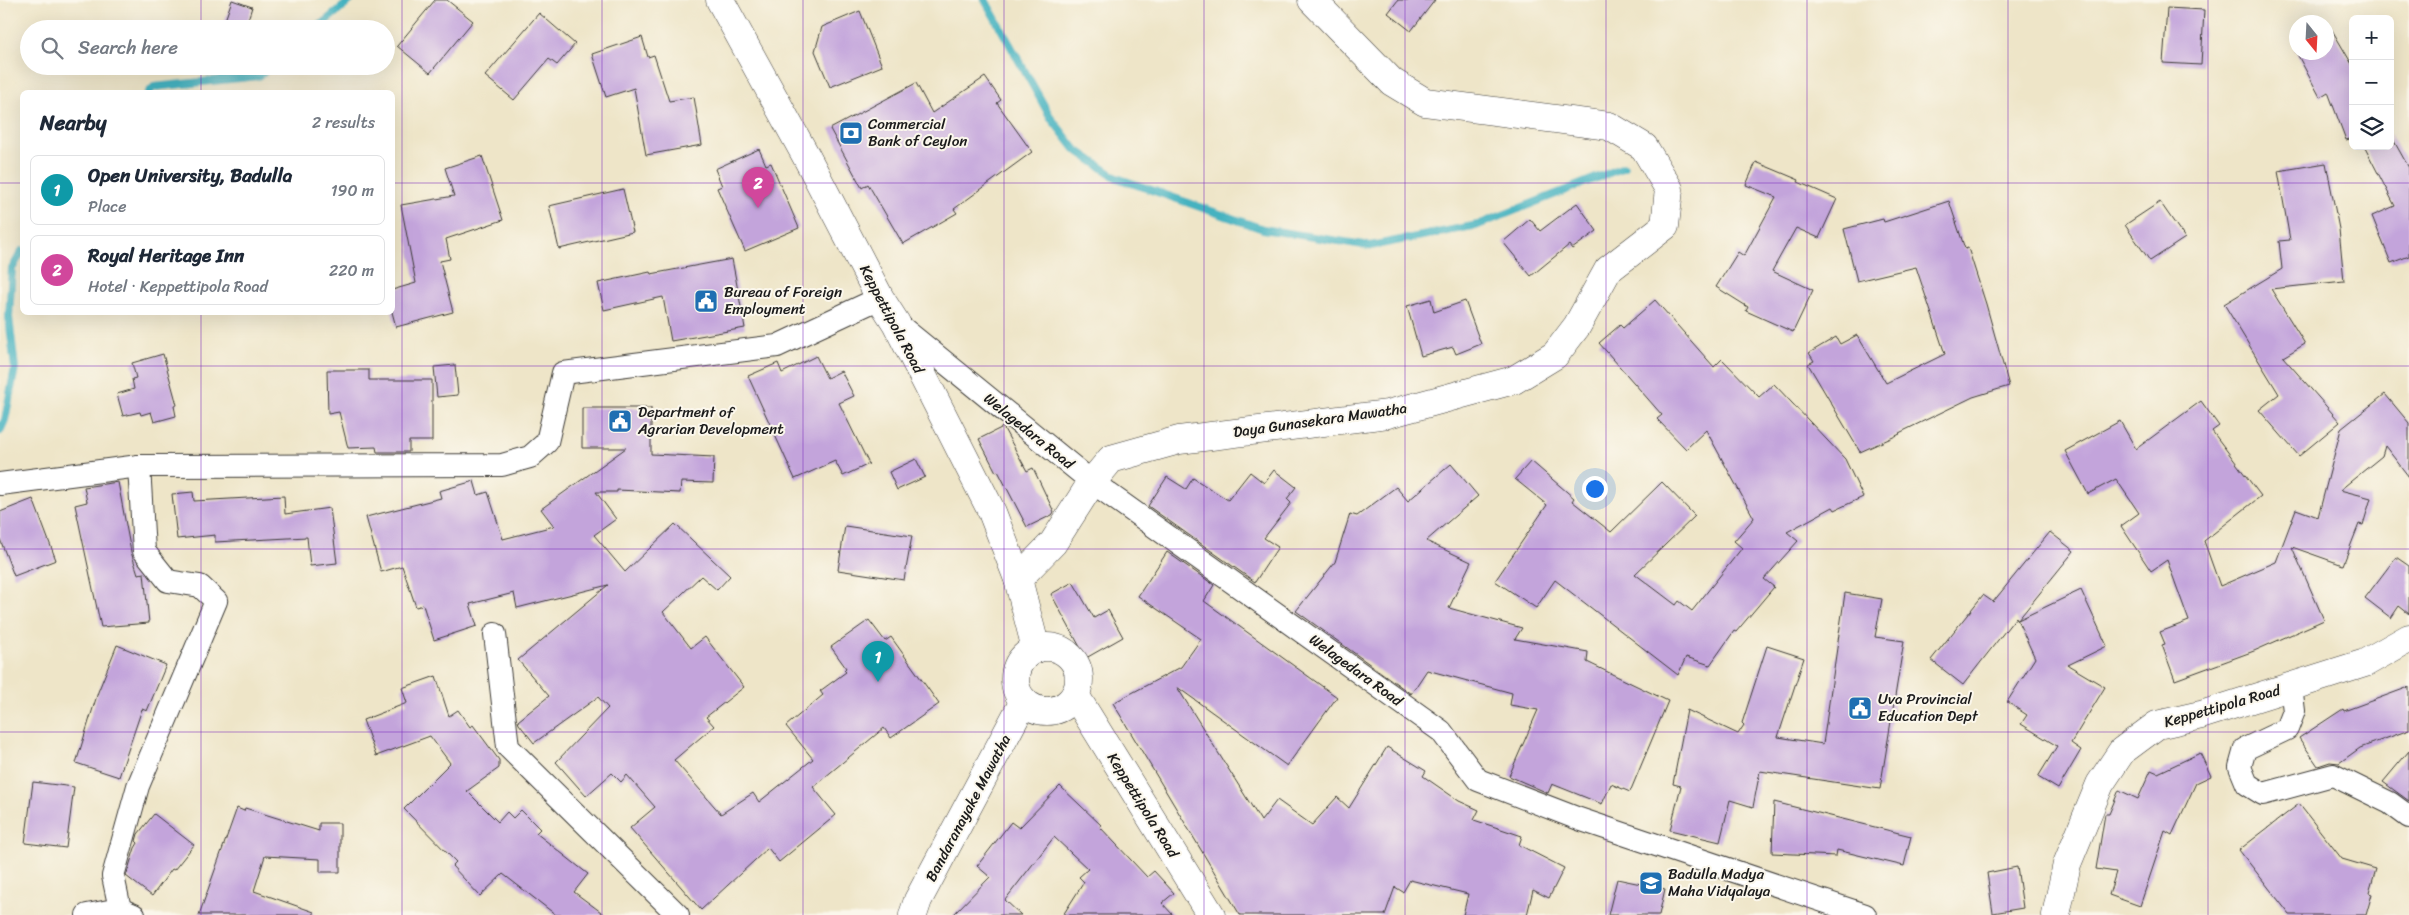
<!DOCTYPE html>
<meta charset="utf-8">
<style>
:root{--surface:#fff;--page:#f2f2f3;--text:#1f2937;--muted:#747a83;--line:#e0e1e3;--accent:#1f6fb2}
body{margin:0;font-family:Sriracha,sans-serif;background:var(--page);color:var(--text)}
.controls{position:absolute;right:15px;top:15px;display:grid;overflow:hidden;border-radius:8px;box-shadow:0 5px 20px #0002}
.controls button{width:45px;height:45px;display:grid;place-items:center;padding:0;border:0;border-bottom:1px solid var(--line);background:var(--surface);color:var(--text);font:25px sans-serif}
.compass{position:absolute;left:2289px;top:15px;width:45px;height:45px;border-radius:50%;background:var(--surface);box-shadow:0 5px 20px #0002;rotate:162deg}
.you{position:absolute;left:1594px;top:488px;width:18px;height:18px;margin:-12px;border:4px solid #fff;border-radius:50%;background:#1a73e8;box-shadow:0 0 0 8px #1a73e833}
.badge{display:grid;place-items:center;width:32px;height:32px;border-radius:50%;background:var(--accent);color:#fff;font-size:16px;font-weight:700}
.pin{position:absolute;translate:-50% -41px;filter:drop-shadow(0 1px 2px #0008)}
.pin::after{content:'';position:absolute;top:26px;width:18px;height:15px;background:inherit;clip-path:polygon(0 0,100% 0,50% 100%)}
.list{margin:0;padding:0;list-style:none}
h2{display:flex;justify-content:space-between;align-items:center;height:65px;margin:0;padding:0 20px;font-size:21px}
h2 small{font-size:16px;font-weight:400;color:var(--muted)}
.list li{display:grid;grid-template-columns:32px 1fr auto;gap:15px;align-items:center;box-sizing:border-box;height:70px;margin:0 10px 10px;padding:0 10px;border:1px solid var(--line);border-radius:8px}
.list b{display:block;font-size:19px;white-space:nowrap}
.list p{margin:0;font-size:16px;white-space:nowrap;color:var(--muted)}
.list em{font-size:16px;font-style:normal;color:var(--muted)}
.icon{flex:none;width:28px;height:28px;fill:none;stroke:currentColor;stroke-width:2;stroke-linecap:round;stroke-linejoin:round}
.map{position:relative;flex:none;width:2409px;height:915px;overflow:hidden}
.search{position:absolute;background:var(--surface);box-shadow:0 5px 20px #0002;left:20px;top:20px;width:375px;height:55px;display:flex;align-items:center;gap:12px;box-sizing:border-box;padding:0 18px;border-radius:28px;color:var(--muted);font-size:19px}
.panel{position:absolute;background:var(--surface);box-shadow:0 5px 20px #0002;left:20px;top:90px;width:375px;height:225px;border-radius:8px}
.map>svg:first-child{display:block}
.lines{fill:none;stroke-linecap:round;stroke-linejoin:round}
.stream{stroke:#44b2c0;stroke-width:8}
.building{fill:#c3a4db}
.minor-casing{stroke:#3c3a36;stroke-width:24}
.tertiary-casing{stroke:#3c3a36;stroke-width:29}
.secondary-casing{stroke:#3c3a36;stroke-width:29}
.minor{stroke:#fff;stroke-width:22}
.tertiary{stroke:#fff;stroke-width:28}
.secondary{stroke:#fff;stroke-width:28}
.grid{fill:none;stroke:#7b2cbf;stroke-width:1;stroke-opacity:0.55}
.labels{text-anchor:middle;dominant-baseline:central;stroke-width:4;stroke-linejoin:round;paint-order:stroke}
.poi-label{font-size:15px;fill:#1c1c1c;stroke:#fbf7ec;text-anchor:start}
.street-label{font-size:15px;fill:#1c1c1c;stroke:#fbf7ec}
</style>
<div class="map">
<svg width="2409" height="915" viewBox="0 0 2409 915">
<rect width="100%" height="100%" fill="#fbf7ec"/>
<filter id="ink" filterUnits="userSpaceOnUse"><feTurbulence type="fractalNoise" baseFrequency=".02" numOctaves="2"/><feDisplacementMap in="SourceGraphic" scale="10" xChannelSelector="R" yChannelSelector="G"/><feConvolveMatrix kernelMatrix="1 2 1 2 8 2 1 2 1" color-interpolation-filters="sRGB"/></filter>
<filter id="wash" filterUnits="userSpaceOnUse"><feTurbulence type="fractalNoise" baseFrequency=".0096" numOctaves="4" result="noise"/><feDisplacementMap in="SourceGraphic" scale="20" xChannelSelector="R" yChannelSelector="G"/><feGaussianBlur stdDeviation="1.12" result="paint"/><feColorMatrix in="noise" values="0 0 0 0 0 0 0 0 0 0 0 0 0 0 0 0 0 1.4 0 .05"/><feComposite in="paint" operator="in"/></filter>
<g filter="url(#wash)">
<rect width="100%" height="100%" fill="#eee5c8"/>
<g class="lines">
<!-- stream -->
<g class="stream">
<path d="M985,0L1051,118L1075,149L1117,178L1263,229L1370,246L1478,225L1624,167"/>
<path d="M316,29L351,0"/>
<path d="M149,92L154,87L259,76L271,66"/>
<path d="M0,431L5,420L15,368L9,317L12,269L22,251"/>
</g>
</g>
<g id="blocks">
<!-- building -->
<g class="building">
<path d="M232,0L252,7L245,29H222Z"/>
<path d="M435,0H447L473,21L430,73L397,46Z"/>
<path d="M1398,0H1435L1411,31L1388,13Z"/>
<path d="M2167,8L2204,10L2201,65L2163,63Z"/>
<path d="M860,11L882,66L830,87L815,51L822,27Z"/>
<path d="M539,13L575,44L557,65L549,59L514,100L485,76Z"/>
<path d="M2332,30L2353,66V138L2346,140L2328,92L2320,97L2295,50L2296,49V52H2326V33Z"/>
<path d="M642,37L648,57L654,55L669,101L694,97L702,145L646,155L634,88L606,97L592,54Z"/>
<path d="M985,77L1001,100L997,103L1032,152L954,209L957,213L903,244L868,184L862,188L830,129L916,83L932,113Z"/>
<path d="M2390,134L2409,168V256L2391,263L2372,216L2395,206L2364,146H2390Z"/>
<path d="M759,149L766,165L771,163L799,228L745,251L717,188L722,186L715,169Z"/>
<path d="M482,156L503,220L446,239L450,259L440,261L453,312L396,327L392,312V290L416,283L401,205L454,196L445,168Z"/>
<path d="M1756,162L1799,180L1798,182L1837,199L1819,238L1796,228L1772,271L1813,290L1793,332L1746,311L1748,307L1716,287L1738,252L1744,256L1776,197L1746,185Z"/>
<path d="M2326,163L2339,229L2344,281L2271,289L2305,344L2283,357L2340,422L2299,456L2259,410L2279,394L2224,304L2282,269L2279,241L2290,240L2278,171Z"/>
<path d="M623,189L633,232L559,249L549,206Z"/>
<path d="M1949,201L1965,249L1968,248L1986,304L2009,386L1973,397L1899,433L1900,434L1860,452L1808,364L1814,361L1809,353L1836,337L1840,344L1857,335L1886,383L1945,354L1916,267L1857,281L1844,229L1883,219L1884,222Z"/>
<path d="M2160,202L2185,238L2150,261L2125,225Z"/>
<path d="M1577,203L1597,231L1572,249L1569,245L1531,276L1503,242L1530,219L1540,231Z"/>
<path d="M732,259L745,328L671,341L663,297L604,310L598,283L650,272L651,274Z"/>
<path d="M1431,299L1434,312L1465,301L1481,344L1456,354L1453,347L1421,356L1407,306Z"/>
<path d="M1655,300L1714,367L1722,359L1759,397L1774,384L1845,459L1863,497L1835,510L1833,507L1787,532L1798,541L1764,579L1774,587L1736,632L1734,631L1710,665L1686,657L1678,675L1555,580L1536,608L1495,581L1547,505L1515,479L1531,461L1574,498L1572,501L1611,532L1662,482L1695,516L1635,574L1676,605L1679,601L1692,611L1742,548L1734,541L1754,518L1706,430L1686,449L1657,419L1662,415L1599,343L1620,325L1623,328Z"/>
<path d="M163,354L177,405L174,406L176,416L154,422L151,412L141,415L140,412L123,416L117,394L134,389L132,379L136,378L132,363Z"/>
<path d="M816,356L827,378L841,371L854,396L839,403L869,464L843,476L835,461L795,479L748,376L778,363L782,373Z"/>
<path d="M455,365L458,395L437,397L434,367Z"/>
<path d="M327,370H369V380H432V441H409V452H377L376,447L348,448L339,412L328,414Z"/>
<path d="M2385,394L2409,423V477L2385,446L2382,456L2340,490L2371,498L2363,525L2359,524L2343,565L2292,547L2324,620L2254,651L2175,680L2162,645L2165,644L2160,632L2189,621L2167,560L2151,571L2121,526L2139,513L2116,479L2088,494L2065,451L2120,421L2136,449L2201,401L2219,426L2212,431L2261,496L2204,541L2220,586L2276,562L2296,509L2318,517L2341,429Z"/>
<path d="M582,408H651V454L714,457L713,483L681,482L680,493L617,490V492H596L616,519L594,535L625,572L675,524L730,576L717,590L701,576L663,612L691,648L705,637L744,687L706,717L714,726L674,760L721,814L753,793L759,802L813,759L786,726L823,695L820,691L846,672L844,670L846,668L831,647L869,620L885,641L891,637L939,704L891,738L884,728L813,787L836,815L779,862L768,848L701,910L630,828L655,807L627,775L621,782L612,773L586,796L556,762L608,708L598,697L534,743L519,724L518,721L549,696L518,660L608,585L517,608L514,593L470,604L477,626L434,640L423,605L416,607L402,566L381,572L366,517L441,498L439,491L474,481L478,495L488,492L503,539L554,526L541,509L626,448H582Z"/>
<path d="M1003,427L1027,471L1033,468L1054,512L1052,515L1027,527L998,471L996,472L979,439Z"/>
<path d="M916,459L925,477L897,490L889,472Z"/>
<path d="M1451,464L1478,496L1426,541L1471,562L1449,608L1522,628L1515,639L1588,652L1587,662L1668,701L1630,792L1611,784L1602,804L1552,784L1548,793L1509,776L1538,710L1510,705L1512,693L1427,670L1411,694L1296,611L1335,562L1350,514L1357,516L1396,487L1408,501Z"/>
<path d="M1274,470L1296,487L1287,499L1291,503L1264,538L1278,547L1255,582L1148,506L1167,477L1186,489L1193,478L1228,500L1250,472L1264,483Z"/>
<path d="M118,482L131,552L138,574L144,573L149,623L101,627L75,505L87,502L84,487Z"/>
<path d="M193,492L194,501L284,496L285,514L330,508L337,563L310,566L307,537L215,542V535L177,539L172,494Z"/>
<path d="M33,499L56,560L14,576L0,539V512Z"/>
<path d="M845,526L912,536L904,580L838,570Z"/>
<path d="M2050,532L2074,551L2018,620L2081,590L2107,646L2068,665L2105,687L2071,743L2081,750L2058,789L2038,777L2057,746L2021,724L2027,715L2007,702L2035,658L2016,617L1963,685L1931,660L1983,595L1993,602Z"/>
<path d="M1167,552L1214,585L1204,601L1337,697L1287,766L1177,687L1261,821L1277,800L1312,825L1337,797L1349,808L1387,747L1426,771L1423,776L1459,801L1479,810L1474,820L1522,836L1519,845L1564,868L1549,898L1533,890L1527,915H1463L1468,894L1410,880L1403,892L1395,887L1385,915H1240L1113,703L1181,667L1201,639L1138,596Z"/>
<path d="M2396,557L2409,566V614L2399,606L2391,618L2365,598Z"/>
<path d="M1073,582L1094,618L1108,610L1123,637L1086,658L1051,594Z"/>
<path d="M1845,593L1882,599L1875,637L1904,641L1880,789L1760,771L1753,807L1730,800L1720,842L1670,830L1681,786L1673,784L1687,710L1738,734L1744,725L1742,723L1767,646L1804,658L1778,737L1823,744Z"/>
<path d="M117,645L166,665L147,711L142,709L119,777L76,763L98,692Z"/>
<path d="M436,676L449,716L458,710L470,727L473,725L499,760V768L467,791L498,822L507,812L513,818L521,810L540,829L536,833L588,874L574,892L605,915H556L503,874L480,896L452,866L456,862L404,809L450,763L430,736L376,756L363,720L407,703L402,688Z"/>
<path d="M2409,687V730L2360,748L2339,763L2330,762L2318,766L2299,738L2343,709L2344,711Z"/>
<path d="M2409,751V801L2383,782Z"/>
<path d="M2200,753L2211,776L2196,783L2172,835L2165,831L2140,906L2109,895L2116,872L2096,869L2105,814H2109L2119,790L2138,799L2151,770L2158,773Z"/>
<path d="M33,782L74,787L66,848L25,843Z"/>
<path d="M1060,786L1101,825L1100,827L1147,877L1154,871L1174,893L1162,903L1173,915H1063L1084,882L1079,877L1088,869L1054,837L1005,900L1021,915H953L990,877L977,866L1011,822L1019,828Z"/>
<path d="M1774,802L1911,836L1904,866L1837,850L1836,856L1772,853Z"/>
<path d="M2299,804L2342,859L2376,869L2369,893L2372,894L2366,915H2290L2239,850Z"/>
<path d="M237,808L244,811L245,808L319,831V823H340V872H320V859L265,856L254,891L314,912V915H199Z"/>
<path d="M154,814L194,845L174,870L172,869L152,896L126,876L135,848L138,843L136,841L138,834Z"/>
<path d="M2017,867L2023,908L1993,913L1987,873Z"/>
<path d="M1617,879L1665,889L1659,915H1608Z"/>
</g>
</g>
</g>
<g filter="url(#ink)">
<use href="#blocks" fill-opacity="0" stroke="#3c3a36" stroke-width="1"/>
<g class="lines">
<!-- minor casing -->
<g class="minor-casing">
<g id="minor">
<path d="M899,325L1092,482L1441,731L1478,780L1579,819L1865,915"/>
<path d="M0,484L139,466L502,465L530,457L547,442L563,373L777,346L880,298"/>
<path d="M495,634L508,747L678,915"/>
<path d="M2291,687L2294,711L2287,729L2245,749L2240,767L2247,784L2263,794L2333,775L2390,803L2409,817"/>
<path d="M120,909L113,876L138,786L216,601L200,586L168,581L144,551L139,466"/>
<path d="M87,915L120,909L134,915"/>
</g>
</g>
<!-- tertiary casing -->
<g class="tertiary-casing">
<g id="tertiary">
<path d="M1018,579L1053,543L1092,482L1111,459L1179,440L1388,414L1514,380L1555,355L1577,326L1608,270L1665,226L1669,189L1644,147L1609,126L1425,102L1392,82L1312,0"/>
<path d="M913,915L918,900L1024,701"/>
</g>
</g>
<!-- secondary casing -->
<g class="secondary-casing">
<g id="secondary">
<path d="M720,0L806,156L880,298L896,323L992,512L1018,579L1036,649"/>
<circle cx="1047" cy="679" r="32"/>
<path d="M1075,695L1211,915"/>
<path d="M2056,915L2067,864L2100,784L2122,751L2157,725L2201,715L2365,663L2409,638"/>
</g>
</g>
<!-- minor -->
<use href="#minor" class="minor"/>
<!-- tertiary -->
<use href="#tertiary" class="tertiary"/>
<!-- secondary -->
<use href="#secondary" class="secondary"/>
</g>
</g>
<!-- grid -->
<path class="grid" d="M201,0V29M402,0V915M602,0V915M803,0V915M1004,0V915M1204,0V915M1405,0V915M1606,0V915M1807,0V915M2008,0V915M2208,0V915M201,66V92M0,183H22M392,183H2409M201,312V915M0,366H2409M0,549H2409M0,732H2409"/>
<!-- icons -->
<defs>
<g id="bank-square" transform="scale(1.25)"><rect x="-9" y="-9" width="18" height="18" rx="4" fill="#1f6fb2" stroke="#fbf7ec"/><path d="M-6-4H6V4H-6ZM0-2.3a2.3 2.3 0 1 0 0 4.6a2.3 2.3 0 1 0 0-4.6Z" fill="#fff"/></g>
<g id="civic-square" transform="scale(1.25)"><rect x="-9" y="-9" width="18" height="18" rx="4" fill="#1f6fb2" stroke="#fbf7ec"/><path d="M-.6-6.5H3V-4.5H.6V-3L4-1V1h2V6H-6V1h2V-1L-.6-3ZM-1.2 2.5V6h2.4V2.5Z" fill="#fff"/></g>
<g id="school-square" transform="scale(1.25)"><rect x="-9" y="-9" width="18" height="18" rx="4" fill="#1f6fb2" stroke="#fbf7ec"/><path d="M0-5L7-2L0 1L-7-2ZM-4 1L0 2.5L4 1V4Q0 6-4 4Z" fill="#fff"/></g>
</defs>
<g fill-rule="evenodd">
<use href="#bank-square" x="851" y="133"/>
<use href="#civic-square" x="706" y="301"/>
<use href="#civic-square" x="620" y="421"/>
<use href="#civic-square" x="1860" y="708"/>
<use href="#school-square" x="1651" y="883"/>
</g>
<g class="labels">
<!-- poi labels -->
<g class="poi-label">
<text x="868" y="124">Commercial<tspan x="868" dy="17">Bank of Ceylon</tspan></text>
<text x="724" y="292">Bureau of Foreign<tspan x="724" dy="17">Employment</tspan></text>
<text x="638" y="412">Department of<tspan x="638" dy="17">Agrarian Development</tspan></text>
<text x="1878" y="699">Uva Provincial<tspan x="1878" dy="17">Education Dept</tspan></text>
<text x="1668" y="874">Badulla Madya<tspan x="1668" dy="17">Maha Vidyalaya</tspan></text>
</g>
<!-- street labels -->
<g class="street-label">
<text transform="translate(892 319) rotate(62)">Keppettipola Road</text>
<text transform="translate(1320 420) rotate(-8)">Daya Gunasekara Mawatha</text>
<text transform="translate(1029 431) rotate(39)">Welagedara Road</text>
<text transform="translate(1356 670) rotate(36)">Welagedara Road</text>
<text transform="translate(2222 706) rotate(-16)">Keppettipola Road</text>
<text transform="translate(1143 805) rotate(58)">Keppettipola Road</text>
<text transform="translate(968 808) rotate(-62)">Bandaranayake Mawatha</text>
</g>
</g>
</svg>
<div class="controls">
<button>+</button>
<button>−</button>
<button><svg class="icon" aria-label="layers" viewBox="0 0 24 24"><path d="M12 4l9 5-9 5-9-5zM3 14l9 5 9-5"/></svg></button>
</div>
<svg class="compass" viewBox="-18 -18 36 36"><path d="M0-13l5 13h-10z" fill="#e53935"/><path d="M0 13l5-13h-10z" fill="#747a83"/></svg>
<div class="you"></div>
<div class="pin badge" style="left:878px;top:682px;background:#0f9aa8">1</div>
<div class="pin badge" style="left:758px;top:208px;background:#d1479c">2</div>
<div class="search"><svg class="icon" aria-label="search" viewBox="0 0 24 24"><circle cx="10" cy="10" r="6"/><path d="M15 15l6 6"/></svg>Search here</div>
<section class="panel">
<h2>Nearby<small>2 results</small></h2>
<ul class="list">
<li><span class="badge" style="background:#0f9aa8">1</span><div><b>Open University, Badulla</b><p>Place</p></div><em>190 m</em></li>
<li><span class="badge" style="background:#d1479c">2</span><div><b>Royal Heritage Inn</b><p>Hotel · Keppettipola Road</p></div><em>220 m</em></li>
</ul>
</section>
</div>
